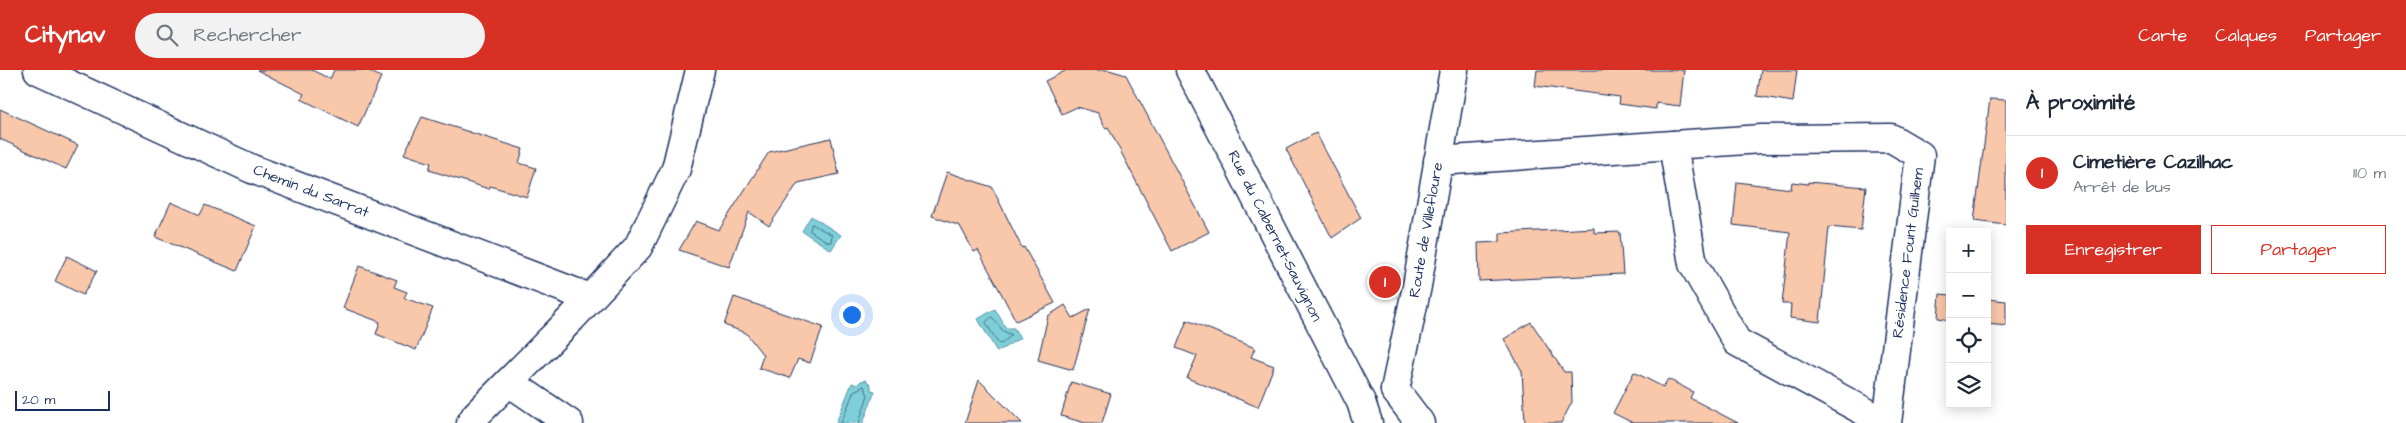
<!DOCTYPE html>
<html lang="fr">
<meta charset="utf-8">
<style>
:root{--surface:#fff;--page:#f2f2f3;--text:#1f2937;--muted:#747a83;--line:#e0e1e3;--accent:#d93025}
body{margin:0;font-family:"Architects Daughter",sans-serif;background:var(--page);color:var(--text)}
.controls{position:absolute;right:15px;bottom:15px;display:grid;overflow:hidden;border-radius:0px;box-shadow:0 2px 12px #0003}
.controls button{width:45px;height:45px;display:grid;place-items:center;padding:0;border:0;border-bottom:1px solid var(--line);background:var(--surface);color:var(--text);font:25px sans-serif}
.scale{position:absolute;left:15px;bottom:12px;width:95px;box-sizing:border-box;padding-left:5px;border:2px solid #1b2f5e;border-top:0;font-size:14px;line-height:18px;white-space:nowrap;color:#1b2f5e;-webkit-text-stroke:4px #fff;paint-order:stroke}
.you{position:absolute;left:851px;top:244px;width:18px;height:18px;margin:-12px;border:4px solid #fff;border-radius:50%;background:#1a73e8;box-shadow:0 0 0 8px #1a73e833}
.badge{display:grid;place-items:center;width:32px;height:32px;border-radius:50%;background:var(--accent);color:#fff;font-size:16px;font-weight:700}
.pin{position:absolute;translate:-50% -50%;border:2px solid #fff;box-shadow:0 1px 5px #0006}
.list{margin:0;padding:0;list-style:none}
h2{display:flex;justify-content:space-between;align-items:center;height:65px;margin:0;padding:0 20px;font-size:21px}
h2 small{font-size:16px;font-weight:400;color:var(--muted)}
.list li{display:grid;grid-template-columns:32px 1fr auto;gap:15px;align-items:center;box-sizing:border-box;height:75px;padding:0 20px;border-top:1px solid var(--line)}
.list b{display:block;font-size:19px;white-space:nowrap}
.list p{margin:0;font-size:16px;white-space:nowrap;color:var(--muted)}
.list em{font-size:16px;font-style:normal;color:var(--muted)}
.actions{display:flex;gap:10px;padding:15px 20px}
.actions a{flex:1;padding:11px 0;border:1px solid var(--accent);border-radius:0px;text-align:center;font-size:18px;color:var(--accent)}
.actions .main{background:var(--accent);color:#fff}
.icon{flex:none;width:28px;height:28px;fill:none;stroke:currentColor;stroke-width:2;stroke-linecap:round;stroke-linejoin:round}
.map{position:relative;flex:none;width:2006px;height:353px;overflow:hidden}
header{display:flex;align-items:center;gap:30px;box-sizing:border-box;height:70px;padding:0 25px;background:var(--accent);color:#fff}
header strong{font-size:24px}
nav{display:flex;gap:28px;margin-inline-start:auto;font-size:18px}
.search{width:350px;height:45px;background:var(--page);display:flex;align-items:center;gap:12px;box-sizing:border-box;padding:0 18px;border-radius:28px;color:var(--muted);font-size:19px}
main{display:flex}
aside{flex:1;background:var(--surface)}
.map>svg:first-child{display:block}
.water{fill:#7ecfd7;stroke:#568fa7}
.lines{fill:none;stroke-linecap:round;stroke-linejoin:round}
.shore{stroke:#436f8e;stroke-width:1}
.building{fill:#f9c7aa;stroke:#1b2f5e}
.minor-casing{stroke:#1b2f5e;stroke-width:31}
.minor{stroke:#fff;stroke-width:28}
.labels{text-anchor:middle;dominant-baseline:central;stroke-width:5;stroke-linejoin:round;paint-order:stroke}
.street-label{font-size:15px;fill:#1b2f5e;stroke:#fff}
</style>
<header>
<strong>Citynav</strong>
<div class="search"><svg class="icon" aria-label="search" viewBox="0 0 24 24"><circle cx="10" cy="10" r="6"/><path d="M15 15l6 6"/></svg>Rechercher</div>
<nav><a>Carte</a><a>Calques</a><a>Partager</a></nav>
</header>
<main>
<div class="map">
<svg width="2006" height="353" viewBox="0 0 2006 353">
<rect width="100%" height="100%" fill="#fff"/>
<filter id="ink" filterUnits="userSpaceOnUse"><feTurbulence type="fractalNoise" baseFrequency=".02" numOctaves="2"/><feDisplacementMap in="SourceGraphic" scale="10" xChannelSelector="R" yChannelSelector="G"/><feConvolveMatrix kernelMatrix="1 2 1 2 8 2 1 2 1" color-interpolation-filters="sRGB"/></filter>
<g filter="url(#ink)">
<!-- water -->
<g class="water">
<path d="M811,146L841,165L831,180L802,161Z"/>
<path d="M995,239L1006,258H1014L1020,268L997,282L978,249Z"/>
<path d="M866,310L871,315V320L875,321L863,353H836L852,313L857,315L861,311Z"/>
</g>
<g class="lines">
<!-- shore -->
<g class="shore">
<path d="M812,154L832,165L831,172H828L810,161Z"/>
<path d="M992,247L1003,261L1012,265L1001,274L998,273L986,253Z"/>
<path d="M841,353L854,321L864,316L868,325L859,353"/>
</g>
</g>
<!-- building -->
<g class="building">
<path d="M257,0H312L330,9L334,0H367L381,7L358,57L301,29L304,24Z"/>
<path d="M1067,0H1109L1126,5L1209,162L1172,181L1108,57L1105,58L1098,43L1077,37L1062,44L1045,11Z"/>
<path d="M1537,0H1684L1680,36L1656,33V39L1619,34L1620,27L1535,16Z"/>
<path d="M1761,0H1797L1793,32L1757,26Z"/>
<path d="M1990,29L2006,30V155L1974,151Z"/>
<path d="M0,39L78,75L66,99L0,69Z"/>
<path d="M422,47L523,79L519,93L536,98L527,127L490,116L489,119L429,100L431,93L404,84Z"/>
<path d="M1316,63L1361,148L1332,168L1286,79Z"/>
<path d="M831,68L839,104L798,113L769,156L749,142L729,197L679,180L696,151L719,160L769,82Z"/>
<path d="M947,102L992,117L1022,178L1024,177L1055,233L1016,251L978,180L974,182L960,156L932,146Z"/>
<path d="M1737,112L1791,119L1792,112L1808,114V112L1866,117L1861,160L1829,157L1820,252L1790,248L1791,234H1782L1790,162L1733,155Z"/>
<path d="M171,132L200,145L205,135L256,156L237,201L155,167Z"/>
<path d="M1594,158V163L1620,162L1623,204L1479,211L1478,173L1500,172V163Z"/>
<path d="M67,186L97,201L83,225L55,211Z"/>
<path d="M359,196L397,210L394,217L407,222L404,228L433,238L416,280L376,264L380,252L343,238Z"/>
<path d="M1940,224L1950,225V250L1938,248Z"/>
<path d="M734,227L823,257L810,293L798,289L790,308L759,298L763,285L746,263L724,255Z"/>
<path d="M1987,229L2006,231V256L1987,254Z"/>
<path d="M1065,235L1073,248L1090,239L1073,300L1038,290L1048,246Z"/>
<path d="M1187,250L1255,278L1251,287L1274,296L1258,337L1187,308L1197,286L1176,278Z"/>
<path d="M1531,252L1564,302H1571L1572,332L1561,353H1525L1522,301L1504,269Z"/>
<path d="M1634,302L1663,317L1668,309L1693,322L1690,328L1738,353H1633L1613,343Z"/>
<path d="M979,310L1022,353H965Z"/>
<path d="M1071,312L1111,324L1102,353H1085L1061,346Z"/>
</g>
<g class="lines">
<!-- minor casing -->
<g class="minor-casing">
<g id="minor">
<path d="M38,0L252,99L590,228"/>
<path d="M1190,0L1361,332L1368,353"/>
<path d="M1673,75L1693,194L1737,272L1886,353"/>
<path d="M1438,91L1761,69L1891,68L1920,85L1887,353"/>
<path d="M509,312L569,353"/>
<path d="M1395,320L1417,216L1454,0"/>
<path d="M1395,320L1420,353"/>
<path d="M471,353L476,345L572,248L638,177L676,99L700,0"/>
</g>
</g>
<!-- minor -->
<use href="#minor" class="minor"/>
</g>
</g>
<g class="labels">
<!-- street labels -->
<g class="street-label">
<text transform="translate(311 121) rotate(21)">Chemin du Sarrat</text>
<text transform="translate(1426 160) rotate(-80)">Route de Villefloure</text>
<text transform="translate(1275 166) rotate(63)">Rue du Cabernet-Sauvignon</text>
<text transform="translate(1908 183) rotate(-83)">Résidence Fount Guilhem</text>
</g>
</g>
</svg>
<div class="controls">
<button>+</button>
<button>−</button>
<button><svg class="icon" aria-label="locate" viewBox="0 0 24 24"><circle cx="12" cy="12" r="6"/><path d="M12 2v4M12 18v4M2 12h4M18 12h4"/></svg></button>
<button><svg class="icon" aria-label="layers" viewBox="0 0 24 24"><path d="M12 4l9 5-9 5-9-5zM3 14l9 5 9-5"/></svg></button>
</div>
<div class="scale">20 m</div>
<div class="you"></div>
<div class="pin badge" style="left:1385px;top:212px">1</div>
</div>
<aside>
<h2>À proximité<small></small></h2>
<ul class="list">
<li><span class="badge">1</span><div><b>Cimetière Cazilhac</b><p>Arrêt de bus</p></div><em>110 m</em></li>
</ul>
<div class="actions"><a class="main">Enregistrer</a><a>Partager</a></div>
</aside>
</main>
